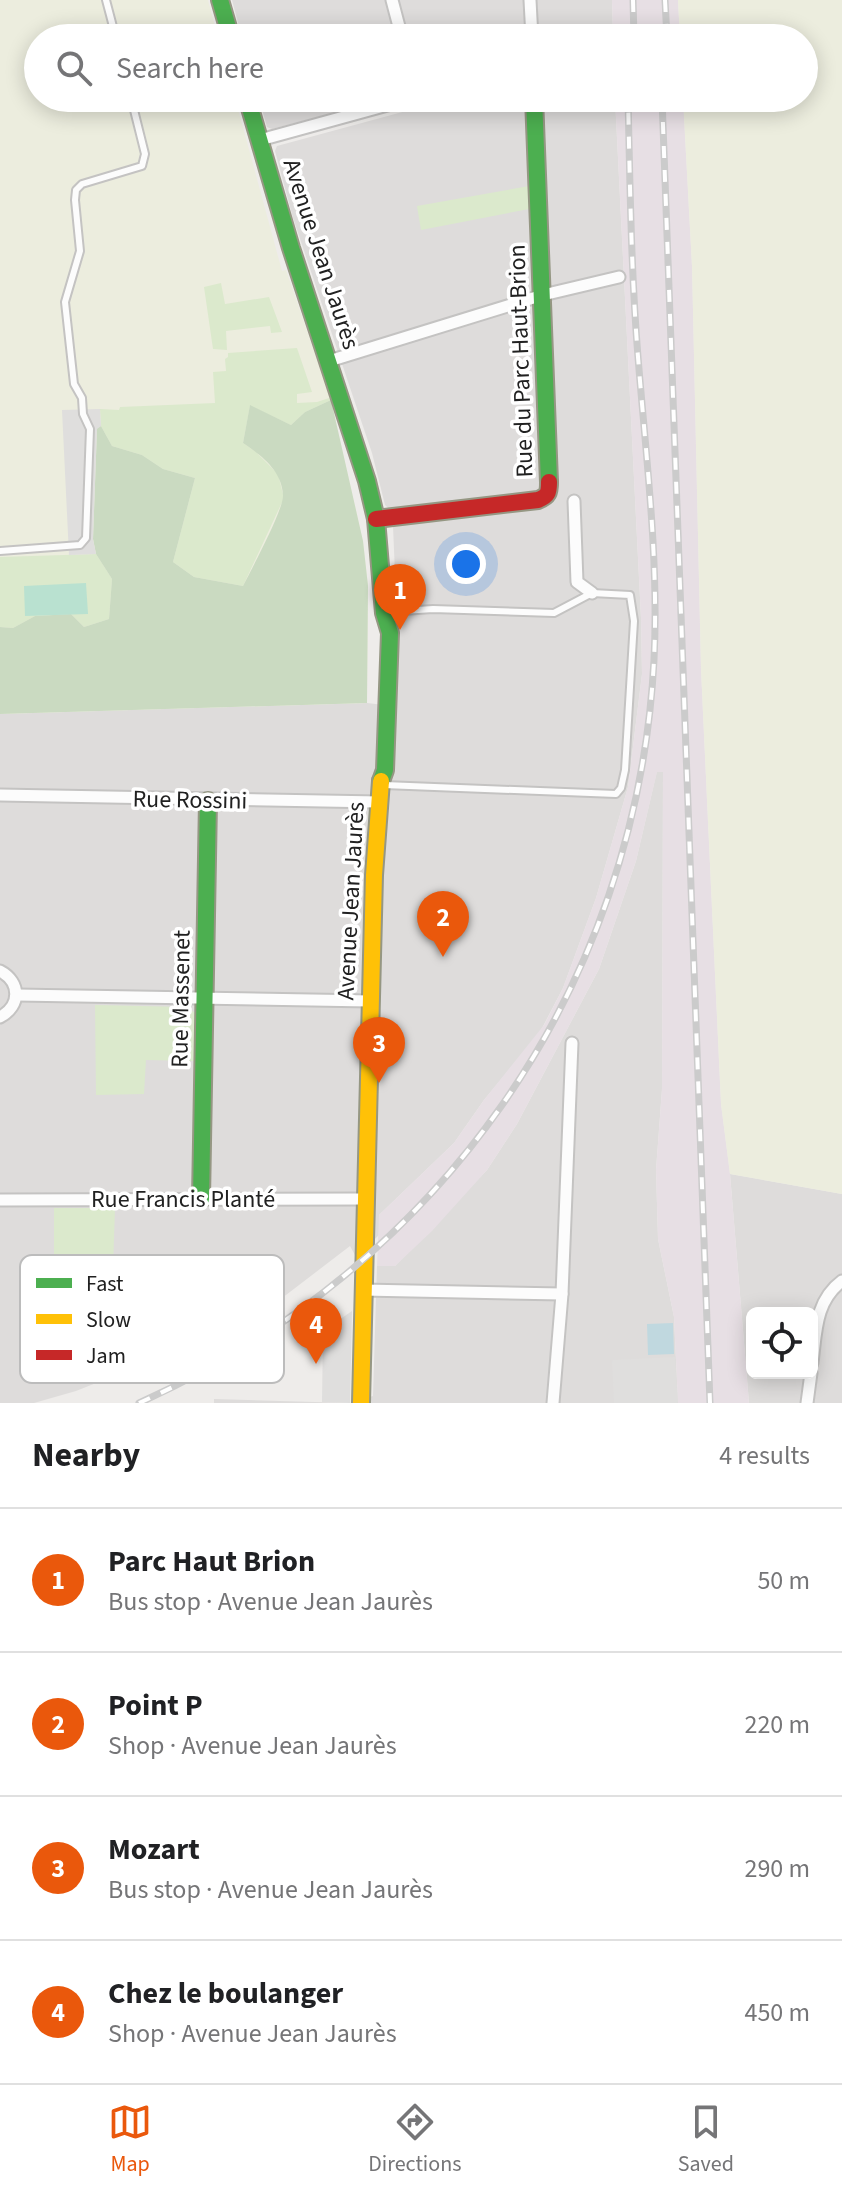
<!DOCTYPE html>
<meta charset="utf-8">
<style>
:root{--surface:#fff;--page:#f2f2f2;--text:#202124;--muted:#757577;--line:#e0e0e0;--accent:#ea580c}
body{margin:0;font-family:"Source Sans 3",sans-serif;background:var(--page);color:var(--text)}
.controls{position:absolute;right:24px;bottom:24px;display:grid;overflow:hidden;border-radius:12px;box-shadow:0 4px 20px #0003}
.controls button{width:72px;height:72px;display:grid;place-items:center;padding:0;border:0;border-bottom:2px solid var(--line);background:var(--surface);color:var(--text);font:40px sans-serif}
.you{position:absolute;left:466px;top:564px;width:28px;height:28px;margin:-20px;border:6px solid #fff;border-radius:50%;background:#1a73e8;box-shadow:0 0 0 12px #1a73e833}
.badge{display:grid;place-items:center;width:52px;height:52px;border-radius:50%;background:var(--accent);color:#fff;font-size:26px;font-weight:700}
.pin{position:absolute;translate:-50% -66px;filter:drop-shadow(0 2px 4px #0008)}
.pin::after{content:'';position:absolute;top:42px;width:28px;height:24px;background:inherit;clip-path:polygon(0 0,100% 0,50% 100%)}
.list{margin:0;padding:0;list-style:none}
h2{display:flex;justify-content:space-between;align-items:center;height:104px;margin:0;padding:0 32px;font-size:34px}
h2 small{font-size:26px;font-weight:400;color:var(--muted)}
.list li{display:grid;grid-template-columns:52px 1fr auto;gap:24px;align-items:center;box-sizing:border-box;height:144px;padding:0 32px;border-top:2px solid var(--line)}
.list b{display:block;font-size:30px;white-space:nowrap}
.list p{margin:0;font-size:26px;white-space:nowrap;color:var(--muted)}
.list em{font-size:26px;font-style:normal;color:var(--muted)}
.icon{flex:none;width:44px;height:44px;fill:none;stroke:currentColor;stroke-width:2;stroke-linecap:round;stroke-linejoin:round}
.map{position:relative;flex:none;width:842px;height:1403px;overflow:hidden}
.search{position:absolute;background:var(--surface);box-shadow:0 4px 20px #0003;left:24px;right:24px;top:24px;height:88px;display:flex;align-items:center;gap:20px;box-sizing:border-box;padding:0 28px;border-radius:44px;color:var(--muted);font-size:30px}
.sheet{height:680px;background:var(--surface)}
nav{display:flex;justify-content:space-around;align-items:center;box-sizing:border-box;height:112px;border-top:2px solid var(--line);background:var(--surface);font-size:22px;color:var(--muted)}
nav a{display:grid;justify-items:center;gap:4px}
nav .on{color:var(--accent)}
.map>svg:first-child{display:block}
.residential{fill:#dedcdb;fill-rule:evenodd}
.industrial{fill:#e7dfe4}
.farmland{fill:#ecedde}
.grass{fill:#dbe9cc}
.forest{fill:#cadac1}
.pitch{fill:#b9e1d0}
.parking{fill:#dfdedd}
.water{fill:#c0d8df}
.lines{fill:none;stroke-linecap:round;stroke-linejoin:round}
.lane-casing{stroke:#c4c3c2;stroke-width:10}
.street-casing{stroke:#c4c3c2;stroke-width:15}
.fast-casing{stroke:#959783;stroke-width:20}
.slow-casing{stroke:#959783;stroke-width:20}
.jam-casing{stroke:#959783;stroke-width:20}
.lane{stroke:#fcfcfc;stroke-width:6}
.street{stroke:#fcfcfc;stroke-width:11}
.fast{stroke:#4caf50;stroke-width:16}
.slow{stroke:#ffc107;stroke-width:16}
.jam{stroke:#c62828;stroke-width:16}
.rail-casing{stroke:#cbcbcb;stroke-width:7}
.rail{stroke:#fff;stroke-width:4;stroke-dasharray:12;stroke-linecap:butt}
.labels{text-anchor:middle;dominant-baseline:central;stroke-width:7;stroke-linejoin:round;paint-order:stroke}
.street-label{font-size:24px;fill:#212121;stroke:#fff}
.key{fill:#fff;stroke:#bcbcbc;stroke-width:2}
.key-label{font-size:22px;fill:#212121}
</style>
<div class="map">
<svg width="842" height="1403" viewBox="0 0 842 1403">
<rect width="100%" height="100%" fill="#eeecea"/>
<!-- residential -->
<g class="residential">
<path d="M232,0H612L613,38H242Z"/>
<path d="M259,98H388L272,129L267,127Z"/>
<path d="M454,98H615L641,618L642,674L628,787L596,898L563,988L540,1032L484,1100L454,1143L379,1215V1235L356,1257L350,1246L286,1295L171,1364L154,1360L76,1391L34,1403H0V714L367,703L393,706L396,597L393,526L389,509L385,505L372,453L293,218L275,151L277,146Z"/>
<path d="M657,771L663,772L662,1089L656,1170L658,1239L674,1317L678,1403H214V1399L350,1403L373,1396L377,1266H395L487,1170L517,1124L599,969L636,861Z"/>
<path d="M730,1174L842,1194V1403H749ZM752,1313H812V1373H752Z"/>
</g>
<!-- industrial -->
<g class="industrial">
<path d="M612,0H678L680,38H613Z"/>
<path d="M615,98H683L692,266L701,669L721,1104L730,1174L749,1403H678L674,1317L658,1239L656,1170L662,1089L663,772H657L636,861L599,969L517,1124L487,1170L432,1231L395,1266H377L379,1215L454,1143L484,1100L544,1025L563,988L596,898L628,787L642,674L641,618Z"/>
</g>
<!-- farmland -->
<g class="farmland">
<path d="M0,0H208L218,38H38V98H235L282,271L286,270L331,400L363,541L368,586L367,703L0,714Z"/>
<path d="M678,0H842V1194L730,1174L721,1104L701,669L692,266L683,98H804V38H680Z"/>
</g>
<!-- grass -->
<g class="grass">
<path d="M529,186V209L421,230L417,206Z"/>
<path d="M221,283L225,304L269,297L282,332L271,333L270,326L226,331L227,350L213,349L204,287Z"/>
<path d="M297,348L312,392L297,394V403L317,402L329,398L331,400L305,412L291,425L250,406L243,443L256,452L278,474L284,498L243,586L194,577L173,562L195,478L163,469L142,455L112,446L101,426L100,409L119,410L120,407L215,403L213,372L226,371L225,359L228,357V353Z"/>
<path d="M96,554L112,579L109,619L84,627L71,614L35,616L13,628L0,627V557Z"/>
<path d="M95,1005L188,1007L196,1014L194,1061L146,1060L144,1094L96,1095Z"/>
<path d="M54,1208H115L112,1299H54Z"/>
</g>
<!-- forest -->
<path class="forest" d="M331,400L363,541L368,586L367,703L0,714V627L13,628L35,616L71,614L84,627L109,619L112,579L96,554L93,539L97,428L101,426L112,446L142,455L163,469L195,478L173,562L194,577L243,586C251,570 284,509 283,495C282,471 262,456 243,443L250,405L291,425L305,412Z"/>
<!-- pitch -->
<path class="pitch" d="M86,583L88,614L25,616L24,586Z"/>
<!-- parking -->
<g class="parking">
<path d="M100,409L101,426L97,429L93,539L96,554L69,555L62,410Z"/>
<path d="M352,1311L350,1403L322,1402L323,1331Z"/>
<path d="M675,1357L678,1403H614L612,1360Z"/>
</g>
<!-- water -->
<path class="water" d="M673,1323L674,1354L648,1355L647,1324Z"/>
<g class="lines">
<!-- lane casing -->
<g class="lane-casing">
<g id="lane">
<path d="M106,0L116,38"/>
<path d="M0,551L80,545L86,538L90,429L83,414L82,398L74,384L65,302L80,251L75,200L76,190L82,184L142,166L145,154L131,98"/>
<path d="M384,785L616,794L621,788L625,770L634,621L630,595L592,593L554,613L433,609L387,612"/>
</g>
</g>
<!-- street casing -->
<g class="street-casing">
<g id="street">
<path d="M392,0L402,38"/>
<path d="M530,0L532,38"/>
<path d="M260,140L413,98"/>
<path d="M329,361L543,295L619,277"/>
<path d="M574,501L577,582L592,593"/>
<path d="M0,795L379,802"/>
<path d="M0,971C21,982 21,1006 0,1017"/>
<path d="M17,995L370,1001"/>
<path d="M0,1200L366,1199"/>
<path d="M363,1290L562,1294"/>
<path d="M812,1363C816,1332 815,1301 842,1281"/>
<path d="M553,1403L562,1294L572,1043"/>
<path d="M807,1403L811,1373"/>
</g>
</g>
<!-- fast casing -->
<g class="fast-casing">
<g id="fast">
<path d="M220,0L231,38"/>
<path d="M247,98L291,248L367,481L376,519L384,613L390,633L385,770L381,781"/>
<path d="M534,98L549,482"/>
<path d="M201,1199L208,801"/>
</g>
</g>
<!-- slow casing -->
<g class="slow-casing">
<path id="slow" d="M361,1403L374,875L381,781"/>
</g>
<!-- jam casing -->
<g class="jam-casing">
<path id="jam" d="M376,519L538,500C548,496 549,493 549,482"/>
</g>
<!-- lane -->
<use href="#lane" class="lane"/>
<!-- street -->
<use href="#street" class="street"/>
<!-- fast -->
<use href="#fast" class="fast"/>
<!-- slow -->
<use href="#slow" class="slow"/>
<!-- jam -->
<use href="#jam" class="jam"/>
<!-- rail casing -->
<g class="rail-casing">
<g id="rail">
<path d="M633,0L634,38"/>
<path d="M665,0L667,38"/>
<path d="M662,98L710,1403"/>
<path d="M139,1403C439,1268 637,989 654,660C659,560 646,457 638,357C631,271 630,184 628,98"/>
</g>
</g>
<!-- rail -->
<use href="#rail" class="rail"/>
</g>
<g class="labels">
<!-- street labels -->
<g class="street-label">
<text transform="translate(321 254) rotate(72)">Avenue Jean Jaurès</text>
<text transform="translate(521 361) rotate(-92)">Rue du Parc Haut-Brion</text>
<text transform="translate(190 800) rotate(1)">Rue Rossini</text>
<text transform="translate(351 901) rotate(-87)">Avenue Jean Jaurès</text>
<text transform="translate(181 999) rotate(-89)">Rue Massenet</text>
<text x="183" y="1199">Rue Francis Planté</text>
</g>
</g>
<!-- legend -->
<rect x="20" y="1255" width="264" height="128" rx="12" class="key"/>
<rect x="36" y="1278" width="36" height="10" fill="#4caf50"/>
<rect x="36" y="1314" width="36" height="10" fill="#ffc107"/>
<rect x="36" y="1350" width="36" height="10" fill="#c62828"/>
<g class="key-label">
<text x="86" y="1291">Fast</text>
<text x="86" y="1327">Slow</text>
<text x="86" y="1363">Jam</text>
</g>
</svg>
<div class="controls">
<button><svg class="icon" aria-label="locate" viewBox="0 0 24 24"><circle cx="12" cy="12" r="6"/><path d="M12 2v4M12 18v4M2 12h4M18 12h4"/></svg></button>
</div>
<div class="you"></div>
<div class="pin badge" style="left:400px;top:630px">1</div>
<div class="pin badge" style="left:443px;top:957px">2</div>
<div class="pin badge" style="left:379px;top:1083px">3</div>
<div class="pin badge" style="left:316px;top:1364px">4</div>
<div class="search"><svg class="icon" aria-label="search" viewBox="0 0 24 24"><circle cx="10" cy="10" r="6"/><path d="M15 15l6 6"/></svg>Search here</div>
</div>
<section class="sheet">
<h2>Nearby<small>4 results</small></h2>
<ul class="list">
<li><span class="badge">1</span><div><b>Parc Haut Brion</b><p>Bus stop · Avenue Jean Jaurès</p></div><em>50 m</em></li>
<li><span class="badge">2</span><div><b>Point P</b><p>Shop · Avenue Jean Jaurès</p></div><em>220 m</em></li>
<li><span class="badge">3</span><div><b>Mozart</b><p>Bus stop · Avenue Jean Jaurès</p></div><em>290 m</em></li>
<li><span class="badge">4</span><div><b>Chez le boulanger</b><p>Shop · Avenue Jean Jaurès</p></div><em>450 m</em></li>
</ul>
</section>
<nav>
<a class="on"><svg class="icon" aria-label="map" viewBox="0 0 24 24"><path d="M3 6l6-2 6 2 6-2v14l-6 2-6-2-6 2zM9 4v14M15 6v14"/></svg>Map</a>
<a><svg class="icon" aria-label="directions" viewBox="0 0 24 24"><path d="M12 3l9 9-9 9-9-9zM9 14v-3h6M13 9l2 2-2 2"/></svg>Directions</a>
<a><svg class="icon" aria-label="saved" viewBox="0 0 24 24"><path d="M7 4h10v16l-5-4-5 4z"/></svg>Saved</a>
</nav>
